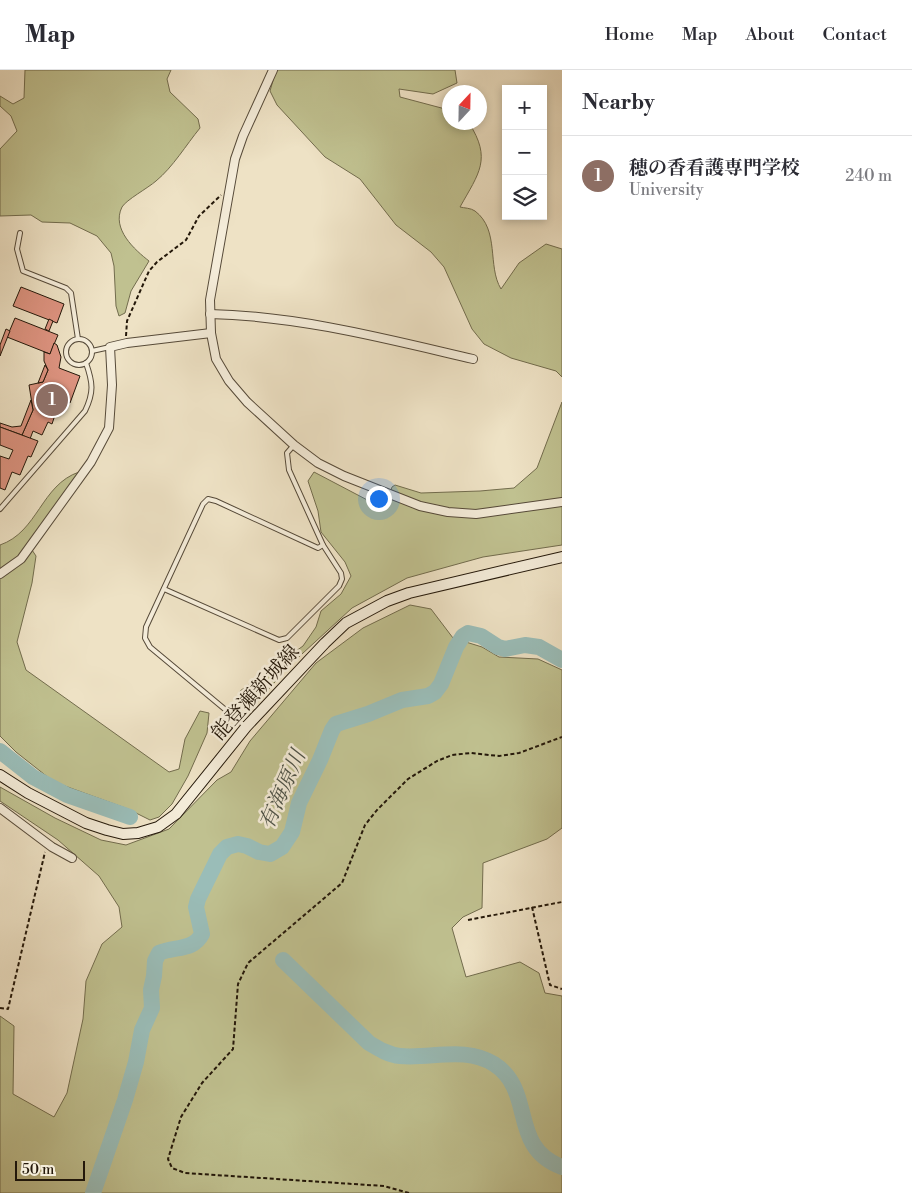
<!DOCTYPE html>
<meta charset="utf-8">
<style>
:root{--surface:#fff;--page:#f7f7f7;--text:#2b2b33;--muted:#7c7c81;--line:#e1e1e2;--accent:#7c3aed}
body{margin:0;font-family:"Libre Bodoni","Noto Serif JP",serif;background:var(--page);color:var(--text)}
.controls{position:absolute;right:15px;top:15px;display:grid;overflow:hidden;border-radius:0px;box-shadow:0 2px 8px #0003}
.controls button{width:45px;height:45px;display:grid;place-items:center;padding:0;border:0;border-bottom:1px solid var(--line);background:var(--surface);color:var(--text);font:25px sans-serif}
.compass{position:absolute;left:442px;top:15px;width:45px;height:45px;border-radius:50%;background:var(--surface);box-shadow:0 2px 8px #0003;rotate:22deg}
.scale{position:absolute;left:15px;bottom:12px;width:70px;box-sizing:border-box;padding-left:5px;border:2px solid #24180a;border-top:0;font-size:14px;line-height:18px;white-space:nowrap;color:#24180a;-webkit-text-stroke:4px #f4ecd9;paint-order:stroke}
.you{position:absolute;left:378px;top:428px;width:18px;height:18px;margin:-12px;border:4px solid #fff;border-radius:50%;background:#1a73e8;box-shadow:0 0 0 8px #1a73e833}
.badge{display:grid;place-items:center;width:32px;height:32px;border-radius:50%;background:var(--accent);color:#fff;font-size:16px;font-weight:700}
.pin{position:absolute;translate:-50% -50%;border:2px solid #fff;box-shadow:0 1px 5px #0006}
.list{margin:0;padding:0;list-style:none}
h2{display:flex;justify-content:space-between;align-items:center;height:65px;margin:0;padding:0 20px;font-size:21px}
h2 small{font-size:16px;font-weight:400;color:var(--muted)}
.list li{display:grid;grid-template-columns:32px 1fr auto;gap:15px;align-items:center;box-sizing:border-box;height:80px;padding:0 20px;border-top:1px solid var(--line)}
.list b{display:block;font-size:19px;white-space:nowrap}
.list p{margin:0;font-size:16px;white-space:nowrap;color:var(--muted)}
.list em{font-size:16px;font-style:normal;color:var(--muted)}
.icon{flex:none;width:28px;height:28px;fill:none;stroke:currentColor;stroke-width:2;stroke-linecap:round;stroke-linejoin:round}
.map{position:relative;flex:none;width:562px;height:1123px;overflow:hidden}
header{display:flex;align-items:center;gap:30px;box-sizing:border-box;height:70px;padding:0 25px;background:var(--surface);border-bottom:1px solid var(--line)}
header strong{font-size:24px}
nav{display:flex;gap:28px;margin-inline-start:auto;font-size:18px}
main{display:flex}
aside{flex:1;background:var(--surface)}
.map>svg:first-child{display:block}
.green{fill:#c0c190;stroke:#726c4d}
.lines{fill:none;stroke-linecap:round;stroke-linejoin:round}
.river{stroke:#9abdb8;stroke-width:16}
.building{fill:#dd9380;stroke:#24180a}
.lane-casing{stroke:#564a39;stroke-width:6}
.street-casing{stroke:#564a39;stroke-width:10}
.secondary-casing{stroke:#24180a;stroke-width:12}
.path{stroke:#24180a;stroke-width:2;stroke-dasharray:4 2.5;stroke-linecap:butt}
.lane{stroke:#f4ecd9;stroke-width:4}
.street{stroke:#f4ecd9;stroke-width:8}
.secondary{stroke:#f4ecd9;stroke-width:10}
.labels{text-anchor:middle;dominant-baseline:central;stroke-width:5;stroke-linejoin:round;paint-order:stroke}
.street-label{font-size:20px;fill:#24180a;stroke:#f4ecd9}
.water-label{font-size:21px;font-style:italic;fill:#4d5247;stroke:#f4ecd9}
</style>
<header>
<strong>Map</strong>
<nav><a>Home</a><a>Map</a><a>About</a><a>Contact</a></nav>
</header>
<main>
<div class="map">
<svg width="562" height="1123" viewBox="0 0 562 1123">
<rect width="100%" height="100%" fill="#eee2c5"/>
<filter id="stains"><feTurbulence type="fractalNoise" baseFrequency=".004" numOctaves="4"/><feColorMatrix values="0 0 0 0 .2 0 0 0 0 .09 0 0 0 0 .02 0 0 0 .5 -.17"/></filter>
<radialGradient id="worn" r=".72"><stop offset=".6" stop-color="#630" stop-opacity="0"/><stop offset="1" stop-color="#630" stop-opacity=".3"/></radialGradient>
<!-- green -->
<g class="green">
<path d="M25,0H171L167,9L170,22L198,49L200,58C186,75 173,97 156,111C148,118 126,130 122,137C111,159 135,180 149,191L131,221L125,243L119,246L116,236L114,196L111,183L97,166L70,153L42,152L31,145L0,146V79L17,61L11,46L0,36V26L13,34L24,28Z"/>
<path d="M276,0H455L457,13L433,24L399,19L400,27L449,40L450,52L469,53C492,89 479,103 460,137C464,138 471,138 475,141C500,160 487,196 501,219L519,193L546,174L562,179V307L556,301L511,288L484,274L472,259L444,197L431,182L396,155L360,109L325,87L277,35L270,21Z"/>
<path d="M562,332V475L483,487L407,508L352,538L290,595L250,640L241,635L240,621L303,576L316,557L321,541L341,524L351,506L345,492L321,462L318,441L308,411L314,402L373,433L386,435L392,417L395,415L421,423L480,421L514,418L537,398Z"/>
<path d="M79,402L28,474L36,486L32,513L17,572L26,600L169,702L179,699L185,669L200,641L209,643L207,663L188,706L172,734L159,747L150,750L128,739L54,712L16,682L0,666V475C38,462 41,415 79,402Z"/>
<path d="M410,535L431,539L453,568L482,577L499,587L538,589L562,600V758L547,769L483,793L482,838L463,847L452,858L466,907L520,892L539,903L545,923L562,926V1123H0V946L14,956L13,1024L54,1047L67,1023L83,949L86,911L102,874L122,857L119,837L99,806L58,770L0,731V717L55,748L101,770L126,775L169,759L217,710L231,702L250,671L316,593L363,558Z"/>
</g>
<g class="lines">
<!-- river -->
<g class="river">
<path d="M0,681L33,707L67,725L130,747"/>
<path d="M283,890L369,973C379,979 389,985 400,986C432,989 465,976 494,994C536,1021 508,1077 562,1097"/>
<path d="M93,1123L125,1030L136,992L142,960L152,938L151,920L154,906L155,891L159,883C176,876 193,881 202,864L196,837L198,829L220,784L227,777L238,774L247,776L259,782L270,784L282,777L292,762L299,733L320,690L332,660L336,654L368,644L402,630L428,626L435,622L441,614L456,577L463,566L468,563L481,566L498,577L505,579L525,575L539,577L562,590"/>
</g>
</g>
<!-- building -->
<g class="building">
<path d="M21,217L64,234L57,253L13,236Z"/>
<path d="M15,248L58,265L50,284L7,267Z"/>
<path d="M49,249L53,251L49,261L45,259Z"/>
<path d="M6,259L10,261L0,286V275Z"/>
<path d="M54,273L57,275L61,287L59,298L80,306L70,333L65,331L60,343L56,342L52,354L48,352L42,365L33,361L30,369L22,365L33,340L29,315L43,312L48,300L44,291V282L50,284Z"/>
<path d="M45,295L48,300L43,312L38,313Z"/>
<path d="M31,330L33,340L22,365L0,357V353L12,357L21,356Z"/>
<path d="M0,357L38,371L31,387L28,386L20,405L12,402L5,420L0,418V386L9,389L13,380L0,375Z"/>
</g>
<g class="lines">
<!-- lane casing -->
<g class="lane-casing">
<g id="lane">
<path d="M20,163L17,179L23,201L66,218L71,223L78,269"/>
<circle cx="79" cy="282" r="13"/>
<path d="M92,281L110,277"/>
<path d="M0,439L85,341C94,322 93,313 86,293"/>
<path d="M164,519L279,570L287,568L339,516L342,509L341,503L323,475L289,400L287,383L294,375"/>
<path d="M245,656L150,577L145,568L146,557L203,434L208,429L216,431L318,478L323,475"/>
</g>
</g>
<!-- street casing -->
<g class="street-casing">
<g id="street">
<path d="M273,0L243,66L235,89L210,230L211,263L216,289L229,311L247,332L294,375L318,393L344,406L420,436L448,442L476,444L562,432"/>
<path d="M210,244C299,246 387,269 473,289"/>
<path d="M0,504L21,489L91,392L109,358L112,315L110,277L127,273L211,263"/>
<path d="M0,738L52,777L72,788"/>
</g>
</g>
<!-- secondary casing -->
<g class="secondary-casing">
<path id="secondary" d="M0,705L28,723L86,753L107,760L123,764L138,763L158,757L176,744L246,657L325,573L346,553L387,531L409,523L562,487"/>
</g>
<!-- path -->
<g class="path">
<path d="M126,266L127,251L149,201L157,192L186,170L199,146L221,125"/>
<path d="M532,837L550,915L562,919"/>
<path d="M468,850L562,832"/>
<path d="M0,938L8,939L45,782"/>
<path d="M409,1123L384,1116L185,1103L172,1098L168,1089L181,1047L202,1013L233,979L238,914L248,893L342,813L365,755L377,740L408,709L437,691L452,685L471,683L499,686L519,683L562,667"/>
</g>
<!-- lane -->
<use href="#lane" class="lane"/>
<!-- street -->
<use href="#street" class="street"/>
<!-- secondary -->
<use href="#secondary" class="secondary"/>
</g>
<g class="labels">
<!-- street labels -->
<g class="street-label">
<text transform="translate(256 623) rotate(-48)">能登瀬新城線</text>
</g>
<!-- water labels -->
<g class="water-label">
<text transform="translate(283 720) rotate(-66)">有海原川</text>
</g>
</g>
<rect width="100%" height="100%" filter="url(#stains)"/>
<rect width="100%" height="100%" fill="url(#worn)"/>
</svg>
<div class="controls">
<button>+</button>
<button>−</button>
<button><svg class="icon" aria-label="layers" viewBox="0 0 24 24"><path d="M12 4l9 5-9 5-9-5zM3 14l9 5 9-5"/></svg></button>
</div>
<svg class="compass" viewBox="-18 -18 36 36"><path d="M0-13l5 13h-10z" fill="#e53935"/><path d="M0 13l5-13h-10z" fill="#7c7c81"/></svg>
<div class="scale">50 m</div>
<div class="you"></div>
<div class="pin badge" style="left:52px;top:330px;background:#8d6e63">1</div>
</div>
<aside>
<h2>Nearby<small></small></h2>
<ul class="list">
<li><span class="badge" style="background:#8d6e63">1</span><div><b>穂の香看護専門学校</b><p>University</p></div><em>240 m</em></li>
</ul>
</aside>
</main>
